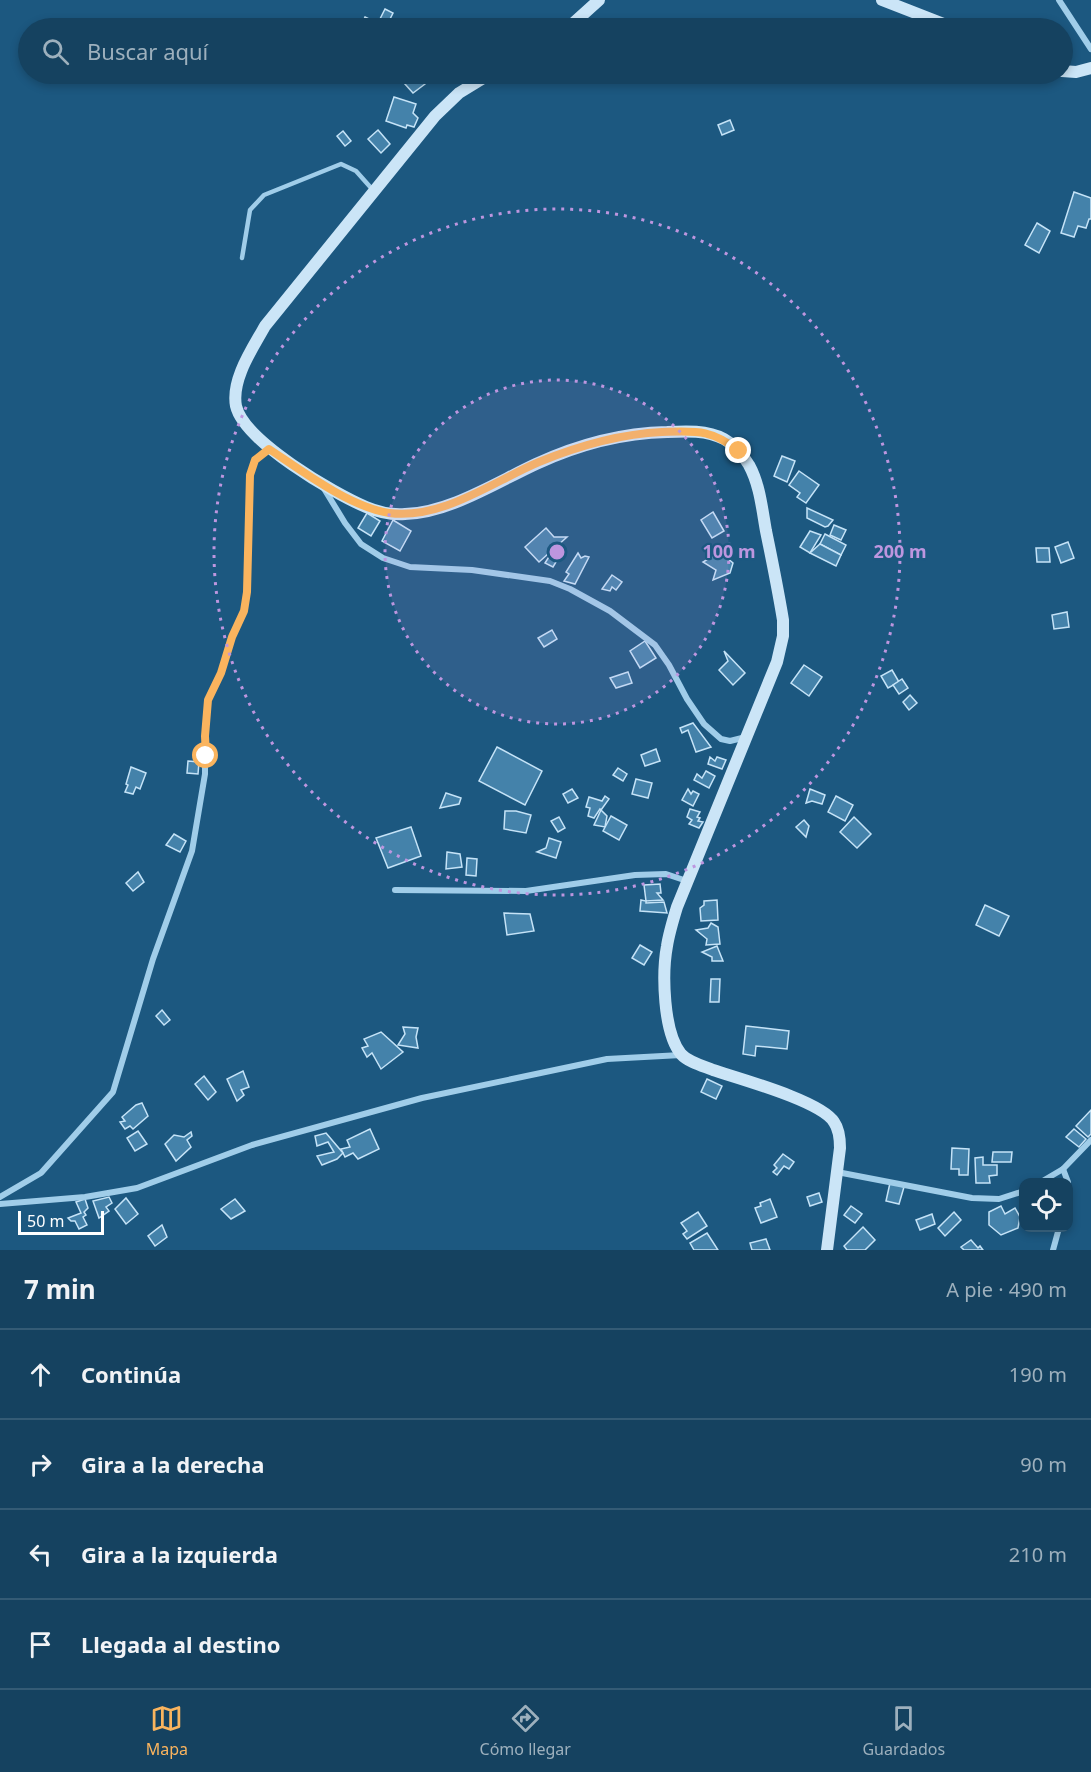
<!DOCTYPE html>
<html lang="es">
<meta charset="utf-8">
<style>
:root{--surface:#154260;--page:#224d69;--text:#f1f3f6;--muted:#9db0bd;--line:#345b75;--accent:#fab45e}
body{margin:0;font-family:"Noto Sans",sans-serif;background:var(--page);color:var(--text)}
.controls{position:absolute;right:18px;bottom:18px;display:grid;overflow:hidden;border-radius:12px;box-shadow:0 3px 9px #0003}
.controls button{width:54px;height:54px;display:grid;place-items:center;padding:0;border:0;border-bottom:2px solid var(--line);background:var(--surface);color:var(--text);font:30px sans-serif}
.scale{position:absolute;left:18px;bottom:15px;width:86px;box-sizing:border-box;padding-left:6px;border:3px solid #fff;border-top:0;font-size:16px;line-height:21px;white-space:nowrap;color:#fff;-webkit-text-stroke:4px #1c5880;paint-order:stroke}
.stop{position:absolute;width:18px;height:18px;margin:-14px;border:4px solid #fab45e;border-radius:50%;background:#fff}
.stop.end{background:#fab45e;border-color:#fff;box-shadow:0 2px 6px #0008}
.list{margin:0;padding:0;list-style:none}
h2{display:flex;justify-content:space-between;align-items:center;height:78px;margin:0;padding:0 24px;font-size:26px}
h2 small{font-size:20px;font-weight:400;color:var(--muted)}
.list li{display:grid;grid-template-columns:39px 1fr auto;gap:18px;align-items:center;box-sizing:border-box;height:90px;padding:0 24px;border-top:2px solid var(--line)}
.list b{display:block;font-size:22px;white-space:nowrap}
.list em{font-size:20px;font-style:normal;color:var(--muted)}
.icon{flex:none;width:33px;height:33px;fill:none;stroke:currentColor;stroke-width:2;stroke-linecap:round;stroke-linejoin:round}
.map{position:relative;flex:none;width:1091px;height:1250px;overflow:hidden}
.search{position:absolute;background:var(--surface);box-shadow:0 3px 9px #0003;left:18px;right:18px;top:18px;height:66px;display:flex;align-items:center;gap:15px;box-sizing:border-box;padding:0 21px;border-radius:33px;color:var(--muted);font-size:22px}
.sheet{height:438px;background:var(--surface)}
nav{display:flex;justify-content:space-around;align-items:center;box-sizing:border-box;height:84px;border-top:2px solid var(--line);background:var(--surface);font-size:16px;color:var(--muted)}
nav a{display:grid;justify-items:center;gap:3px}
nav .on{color:var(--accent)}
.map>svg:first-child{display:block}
.building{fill:#4482aa;stroke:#c5e3f7;stroke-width:1.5}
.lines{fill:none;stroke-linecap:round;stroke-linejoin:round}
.lane{stroke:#a0cde9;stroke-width:4.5}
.street{stroke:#a0cde9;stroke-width:6}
.secondary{stroke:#cbe5f7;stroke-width:12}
.route{stroke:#fab45e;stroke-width:8}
.ring{fill:none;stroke:#bd96df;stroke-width:3;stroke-dasharray:3 6}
.centre{fill:#bd96df;stroke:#1c5880;stroke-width:3}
.ring-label{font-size:18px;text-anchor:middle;font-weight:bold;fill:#bd96df;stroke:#1c5880;stroke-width:4.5;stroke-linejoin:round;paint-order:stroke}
</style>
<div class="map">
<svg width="1091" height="1250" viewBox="0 0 1091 1250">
<rect width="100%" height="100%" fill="#1c5880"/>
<!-- building -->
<g class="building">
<path d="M385,9L393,13L387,25L379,21Z"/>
<path d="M365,17L375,22L373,28H360Z"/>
<path d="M418,74H429L433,78L413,93L405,84Z"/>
<path d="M394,97L416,104L413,113L418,118L414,127L407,125L406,128L386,121Z"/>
<path d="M730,120L734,130L722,135L718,125Z"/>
<path d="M378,130L390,144L381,153L368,139Z"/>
<path d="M343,131L351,141L345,146L337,136Z"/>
<path d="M1074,192L1091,198V219H1089L1086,228L1078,226L1074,237L1061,233Z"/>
<path d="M1037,223L1050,231L1039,253L1025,245Z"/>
<path d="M782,456L795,461L787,482L774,476Z"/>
<path d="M799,471L819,485L806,503L797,497L800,493L789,485Z"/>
<path d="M807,508L833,520L828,526L825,527L807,518Z"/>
<path d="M713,512L724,531L712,538L701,520Z"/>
<path d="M367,513L380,521L371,536L358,528Z"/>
<path d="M393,520L411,531L400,551L382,541Z"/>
<path d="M834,525L846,530L841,540L830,535Z"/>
<path d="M546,528L554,537H567L539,562L525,547Z"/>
<path d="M810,531L821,535L810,553L800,547Z"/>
<path d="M825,534L846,545L841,555L820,544Z"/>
<path d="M1068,542L1074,558L1061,563L1055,547Z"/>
<path d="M820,544L841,555L836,566L810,553Z"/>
<path d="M1036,548H1049L1050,562H1037Z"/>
<path d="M552,552L559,557L553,567L545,563Z"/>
<path d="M720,552L733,563L730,573L713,580L716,570L703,562Z"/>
<path d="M578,553L581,558L585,556L589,557L575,584L564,581L569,574L566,572Z"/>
<path d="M612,575L622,582L616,590L612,587L610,591L602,589Z"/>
<path d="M1067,612L1069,627L1054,629L1052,615Z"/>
<path d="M552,630L557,639L544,647L538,638Z"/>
<path d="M645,641L656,658L640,668L630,651Z"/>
<path d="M724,651L745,673L733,685L719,670L728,661Z"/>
<path d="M804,665L822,677L809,696L791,683Z"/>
<path d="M892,670L899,682L888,688L881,676Z"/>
<path d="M628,672L632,683L616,688L610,678Z"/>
<path d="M902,679L908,688L899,694L893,685Z"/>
<path d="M910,695L917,703L909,710L903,702Z"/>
<path d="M693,723L711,747L696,752L688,730L682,733L680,728Z"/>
<path d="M497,747L542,771L525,805L479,781Z"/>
<path d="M656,749L660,761L645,766L641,755Z"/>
<path d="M710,757L715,761L717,757L726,760L722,769L708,764Z"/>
<path d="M188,761L199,762L198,774L187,773Z"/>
<path d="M131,767L146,773L140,789L136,787L133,794L125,792L128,785L126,784Z"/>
<path d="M618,768L627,774L623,781L613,775Z"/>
<path d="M706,771L715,776L709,788L694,780L697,774L702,778Z"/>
<path d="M636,779L652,783L648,798L632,794Z"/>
<path d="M572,789L578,798L568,803L563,794Z"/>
<path d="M688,789L691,794L693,791L699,794L693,806L682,800Z"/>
<path d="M810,789L825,795L822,804L812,801L806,803Z"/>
<path d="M446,793L461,798L459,804L440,808Z"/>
<path d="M605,796L609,799L601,810L600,809L594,818L588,816L590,808L586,807L589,797L602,801Z"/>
<path d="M836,796L853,805L845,821L828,812Z"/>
<path d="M690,809L700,812L697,817L700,818L698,821L703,822L699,828L689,824L692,820L687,817Z"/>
<path d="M601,810L607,816L605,827L594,825Z"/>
<path d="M505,811H516L531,815L526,833L504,829Z"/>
<path d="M611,816L627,825L619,840L603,831Z"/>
<path d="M559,817L565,828L558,832L551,821Z"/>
<path d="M854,817L871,834L857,848L840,832Z"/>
<path d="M804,820L809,826L806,837L796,827Z"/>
<path d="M411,827L421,856L388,868L376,838Z"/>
<path d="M174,834L186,841L180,852L166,845Z"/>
<path d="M549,838L561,842L556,858L537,852L546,848Z"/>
<path d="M447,852L460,854L462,867L446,869Z"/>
<path d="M467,858L477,859L476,876L466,875Z"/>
<path d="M138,872L144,882L133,891L126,883Z"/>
<path d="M660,884L661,893H657L663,900L646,901L644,885Z"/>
<path d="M641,900L646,901V903L664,902L667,913L640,911Z"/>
<path d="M717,900L718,920L701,921L700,908L704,905V901Z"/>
<path d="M985,905L1009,916L999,936L976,925Z"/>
<path d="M504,913L530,914L534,931L507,935Z"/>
<path d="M711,923L718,927L720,944L706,945L707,939L696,930L708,928Z"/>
<path d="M640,945L652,952L644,965L632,958Z"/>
<path d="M717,946L723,961H712V957L702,952Z"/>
<path d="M711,979H720L719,1002H710Z"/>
<path d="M162,1010L170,1020L164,1025L156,1016Z"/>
<path d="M746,1026L789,1031L787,1049L756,1046L755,1056L743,1054Z"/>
<path d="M403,1027L418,1028L416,1037L418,1048L398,1045L405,1034Z"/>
<path d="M381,1032L403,1052L381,1069L372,1053L367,1057L362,1048L368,1046L364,1039Z"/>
<path d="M243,1071L249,1087L241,1090L244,1095L237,1101L227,1079Z"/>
<path d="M204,1076L216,1092L208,1100L195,1084Z"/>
<path d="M707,1079L722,1086L716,1099L701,1092Z"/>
<path d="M142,1103L148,1116L133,1129L130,1126L125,1129L120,1122L125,1121L122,1117L136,1105Z"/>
<path d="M1091,1110V1134L1088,1137L1076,1126Z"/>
<path d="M370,1129L379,1149L358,1159L353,1153L345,1157L341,1149L350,1147L347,1140Z"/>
<path d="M1074,1129L1086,1139L1079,1147L1066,1137Z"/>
<path d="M138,1131L147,1144L135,1151L127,1138Z"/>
<path d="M191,1132L192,1136L187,1140L191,1147L176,1161L165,1144L174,1135L184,1137Z"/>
<path d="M326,1133L343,1153L337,1159L322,1165L317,1156L334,1152L328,1142L317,1146L315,1136Z"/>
<path d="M952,1148L969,1149L968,1175H959V1169H951Z"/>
<path d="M993,1152H1012L1011,1162H992Z"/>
<path d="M783,1154L794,1162L789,1169L784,1166L777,1175L773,1172L777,1168L774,1165Z"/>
<path d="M983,1157V1165H997V1175L989,1176L990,1183H976L975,1158Z"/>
<path d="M890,1183L904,1187L899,1204L886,1201Z"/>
<path d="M819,1193L822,1202L810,1206L807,1197Z"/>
<path d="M109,1197L112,1203L106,1207L109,1211L99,1218L93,1201Z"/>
<path d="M126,1198L138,1214L126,1224L115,1209Z"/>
<path d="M85,1199L88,1208L84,1212L86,1215L83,1217L87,1225L79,1229L75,1221H71L68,1218L81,1213L76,1202Z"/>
<path d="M235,1199L245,1211L231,1219L221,1209Z"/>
<path d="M770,1199L777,1217L761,1223L755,1208L761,1206L760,1203Z"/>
<path d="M851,1206L862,1214L855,1223L844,1215Z"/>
<path d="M1001,1206L1005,1214L1015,1208L1020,1217L1018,1228L1001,1235L989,1225V1212Z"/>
<path d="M698,1212L707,1226L687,1239L683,1234L687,1231L681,1223Z"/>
<path d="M954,1212L961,1220L945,1236L938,1228Z"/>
<path d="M932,1214L935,1224L920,1230L916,1220Z"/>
<path d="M162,1225L167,1237L155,1246L148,1236Z"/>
<path d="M863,1227L875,1240L865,1250H847L844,1246Z"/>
<path d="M707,1233L718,1250H694L690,1243Z"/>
<path d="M766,1239L770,1250H752L750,1243Z"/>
<path d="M971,1240L978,1248L980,1246L983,1250H964L961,1247Z"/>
</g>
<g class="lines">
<!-- lane -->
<path class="lane" d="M242,258L250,210L264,195L341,164L356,171L372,189"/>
<!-- street -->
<g class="street">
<path d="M1059,0L1091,49"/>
<path d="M323,487L345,523L361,544L383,558L410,567L472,570L550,581L570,589L610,611L655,645L669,665L687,699L704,724L721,739L730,741L746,737"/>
<path d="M395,890L526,891L635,875L666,874L687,881"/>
<path d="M1063,1169L1068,1182"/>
<path d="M837,1172L972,1198L999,1199L1024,1191"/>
<path d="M1041,1182L1063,1169L1091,1140"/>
<path d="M0,1197L41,1173L113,1092L153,959L192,851L205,774V736L208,700L221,673L232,637L244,611L247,592L250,475L255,460L269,449"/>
<path d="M0,1204L85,1197L137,1188L252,1145L422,1098L607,1059L681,1055"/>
<path d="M1053,1250L1059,1228"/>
</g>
<!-- secondary -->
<g class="secondary">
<path d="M882,0L954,28"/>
<path d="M568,28L599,0"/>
<path d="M1062,71L1076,72L1091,68"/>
<path d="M490,74L459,93L435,116L265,326C253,348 231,379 236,406C244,441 333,493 366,507C378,512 392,515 405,514C449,513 497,482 536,464C577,445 621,433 667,432C686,431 707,430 724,439C735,445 743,455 749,465C760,485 762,509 766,531C772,560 778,590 783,620V636L777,662L677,907C673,920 669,933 667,946C662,973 663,1032 681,1054C688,1062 703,1066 713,1070C740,1079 821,1101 834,1122C839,1129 840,1139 840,1148L827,1250"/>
</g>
</g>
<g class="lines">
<!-- route -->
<path class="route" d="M206,756L205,736L208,700L221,673L232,637L244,611L247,592L250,475L255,460L269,449C302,471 350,507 389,513C442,520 492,482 539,462C578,446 619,434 662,432C697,431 711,429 739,451"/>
</g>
<!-- distance rings -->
<circle cx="557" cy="552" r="172" fill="#bd96df" fill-opacity=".12"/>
<g class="ring">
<circle cx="557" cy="552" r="172"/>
<circle cx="557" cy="552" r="343"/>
</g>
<circle cx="557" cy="552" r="9" class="centre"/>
<g class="ring-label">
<text x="729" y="558">100 m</text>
<text x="900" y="558">200 m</text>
</g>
</svg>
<div class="controls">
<button><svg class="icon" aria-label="locate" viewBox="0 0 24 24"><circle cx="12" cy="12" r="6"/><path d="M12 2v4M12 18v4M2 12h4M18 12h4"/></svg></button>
</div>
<div class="scale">50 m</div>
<div class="stop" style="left:206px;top:756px"></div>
<div class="stop end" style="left:739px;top:451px"></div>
<div class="search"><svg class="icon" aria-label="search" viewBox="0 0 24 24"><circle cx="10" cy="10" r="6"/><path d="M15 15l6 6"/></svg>Buscar aquí</div>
</div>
<section class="sheet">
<h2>7 min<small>A pie · 490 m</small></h2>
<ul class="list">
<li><svg class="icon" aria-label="ahead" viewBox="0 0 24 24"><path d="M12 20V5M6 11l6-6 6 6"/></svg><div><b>Continúa</b></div><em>190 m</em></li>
<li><svg class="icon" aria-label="right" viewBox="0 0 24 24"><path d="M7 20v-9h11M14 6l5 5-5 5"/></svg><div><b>Gira a la derecha</b></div><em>90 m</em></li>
<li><svg class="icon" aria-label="left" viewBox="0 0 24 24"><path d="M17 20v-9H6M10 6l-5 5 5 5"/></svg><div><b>Gira a la izquierda</b></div><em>210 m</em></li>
<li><svg class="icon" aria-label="arrive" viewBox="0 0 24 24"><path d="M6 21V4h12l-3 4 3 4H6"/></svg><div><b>Llegada al destino</b></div></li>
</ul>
</section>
<nav>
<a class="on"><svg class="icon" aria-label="map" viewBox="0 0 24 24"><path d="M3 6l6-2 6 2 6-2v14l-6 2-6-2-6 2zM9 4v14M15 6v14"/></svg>Mapa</a>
<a><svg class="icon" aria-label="directions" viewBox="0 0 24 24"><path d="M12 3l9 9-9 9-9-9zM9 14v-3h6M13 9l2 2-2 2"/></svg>Cómo llegar</a>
<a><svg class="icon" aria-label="saved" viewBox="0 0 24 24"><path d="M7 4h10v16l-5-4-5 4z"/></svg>Guardados</a>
</nav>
